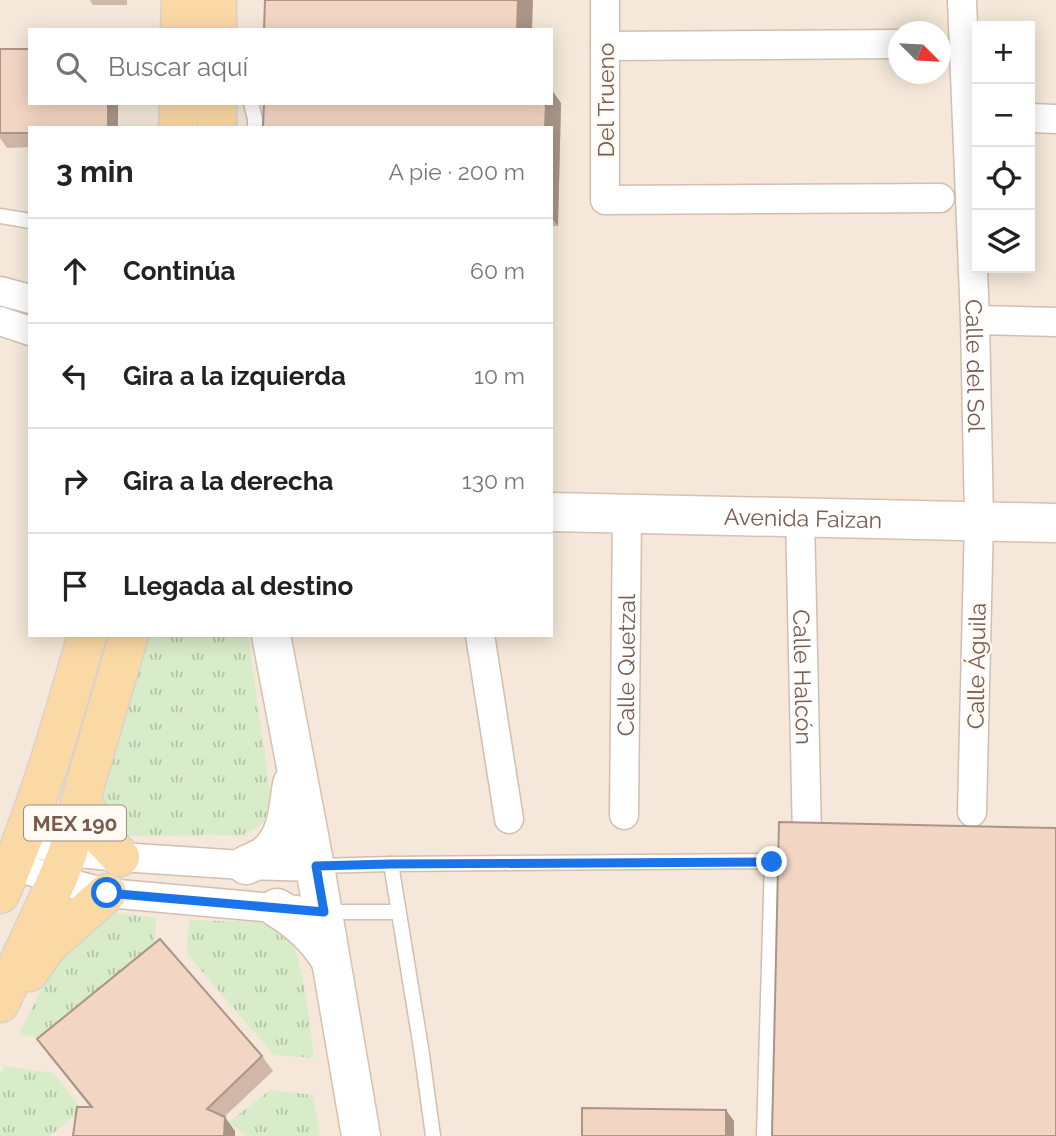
<!DOCTYPE html>
<html lang="es">
<meta charset="utf-8">
<style>
:root{--surface:#fff;--page:#f6f6f6;--text:#222;--muted:#767676;--line:#e0e0e0}
body{margin:0;font-family:Raleway,sans-serif;background:var(--page);color:var(--text)}
.controls{position:absolute;right:21px;top:21px;display:grid;overflow:hidden;border-radius:0px;box-shadow:0 4px 18px #0003}
.controls button{width:63px;height:63px;display:grid;place-items:center;padding:0;border:0;border-bottom:2px solid var(--line);background:var(--surface);color:var(--text);font:35px sans-serif}
.compass{position:absolute;left:888px;top:21px;width:63px;height:63px;border-radius:50%;background:var(--surface);box-shadow:0 4px 18px #0003;rotate:114deg}
.stop{position:absolute;width:21px;height:21px;margin:-16px;border:5px solid #1a73e8;border-radius:50%;background:#fff}
.stop.end{background:#1a73e8;border-color:#fff;box-shadow:0 2px 7px #0008}
.list{margin:0;padding:0;list-style:none}
h2{display:flex;justify-content:space-between;align-items:center;height:91px;margin:0;padding:0 28px;font-size:30px}
h2 small{font-size:23px;font-weight:400;color:var(--muted)}
.list li{display:grid;grid-template-columns:46px 1fr auto;gap:21px;align-items:center;box-sizing:border-box;height:105px;padding:0 28px;border-top:2px solid var(--line)}
.list b{display:block;font-size:26px;white-space:nowrap}
.list em{font-size:23px;font-style:normal;color:var(--muted)}
.icon{flex:none;width:38px;height:38px;fill:none;stroke:currentColor;stroke-width:2;stroke-linecap:round;stroke-linejoin:round}
.map{position:relative;flex:none;width:1056px;height:1136px;overflow:hidden}
.search{position:absolute;background:var(--surface);box-shadow:0 4px 18px #0003;left:28px;top:28px;width:525px;height:77px;display:flex;align-items:center;gap:18px;box-sizing:border-box;padding:0 24px;border-radius:0px;color:var(--muted);font-size:26px}
.panel{position:absolute;background:var(--surface);box-shadow:0 4px 18px #0003;left:28px;top:126px;width:525px;height:511px;border-radius:0px}
.map>svg:first-child{display:block}
.residential{fill:#f5e8da;fill-rule:evenodd}
.grass{fill:url(#grass-tufts)}
.lines{fill:none;stroke-linecap:round;stroke-linejoin:round}
.lane-casing{stroke:#d1beb0;stroke-width:17}
.street-casing{stroke:#d1beb0;stroke-width:31}
.secondary-casing{stroke:#d6c0b0;stroke-width:41}
.primary-casing{stroke:#dad1cd;stroke-width:41}
.lane{stroke:#fff;stroke-width:14}
.street{stroke:#fff;stroke-width:28}
.secondary{stroke:#fff;stroke-width:38}
.primary{stroke:#fbd9a5;stroke-width:38}
.wall{fill:#d1b7a8}
.shaded-wall{fill:#aa9588}
.building{fill:#f3d5c3;stroke:#aa9588;stroke-width:2}
.route{stroke:#1a73e8;stroke-width:9}
.labels{text-anchor:middle;dominant-baseline:central;stroke-width:5;stroke-linejoin:round;paint-order:stroke}
.shield{fill:#fffaf3;stroke:#a28b7f;stroke-width:2}
.shield-label{font-size:21px;font-weight:bold;fill:#7a5c4d}
.street-label{font-size:23px;fill:#7a5c4d;stroke:#fffaf3}
</style>
<div class="map">
<svg width="1056" height="1136" viewBox="0 0 1056 1136">
<defs>
<pattern id="grass-tufts" width="24" height="20" patternUnits="userSpaceOnUse" patternTransform="scale(1.75)"><rect width="24" height="20" fill="#d8ecc9"/><path d="M3 7l-1-3M5 7V3M7 7l1-3M15 17l-1-3M17 17v-4M19 17l1-3" fill="none" stroke="#b4c2a5"/></pattern>
</defs>
<rect width="100%" height="100%" fill="#fdf6ec"/>
<!-- residential -->
<path class="residential" d="M0,0H1056V1136H0ZM977,26H1030V268H977ZM30,30H551V103H30ZM898,32H940V74H898ZM30,128H551V635H30Z"/>
<!-- grass -->
<g class="grass">
<path d="M141,635H248L271,798L264,823L243,835L126,836L90,802Z"/>
<path d="M103,911L156,918L154,952L52,1040L19,1034L58,955Z"/>
<path d="M189,920L257,922C267,924 279,929 287,935C303,949 311,1034 314,1058L274,1055L187,954Z"/>
<path d="M5,1066L53,1073L82,1109L50,1136H0V1074Z"/>
<path d="M270,1090L313,1095L320,1136H246L229,1122Z"/>
</g>
<g class="lines">
<!-- lane casing -->
<g class="lane-casing">
<g id="lane">
<path d="M251,103L255,119V128"/>
<path d="M0,216L30,221"/>
<path d="M391,864L421,1048L433,1136"/>
<path d="M316,866L391,864L772,861L764,1136"/>
<path d="M326,912H398"/>
</g>
</g>
<!-- street casing -->
<g class="street-casing">
<g id="street">
<path d="M605,0V200L940,198"/>
<path id="s1" d="M962,0L975,320L979,520L972,812"/>
<path d="M605,46L898,44"/>
<path d="M1030,118L1056,119"/>
<path d="M0,291L30,299"/>
<path d="M975,320L1056,322"/>
<path d="M0,321L30,331"/>
<path id="s2" d="M800,516L807,837"/>
<path d="M480,635L509,819"/>
<path id="s3" d="M624,815L627,513"/>
<path d="M23,840L68,852L120,857L243,865L315,867"/>
<path d="M13,865L57,880L107,893L296,910"/>
</g>
</g>
<!-- secondary casing -->
<g class="secondary-casing">
<g id="secondary">
<path id="s4" d="M551,512L1056,523"/>
<path d="M271,635L315,867L361,1136"/>
<path d="M246,865C253,862 261,859 267,854C288,837 288,808 292,784"/>
<path d="M277,908C299,921 316,937 330,959"/>
</g>
</g>
<!-- primary casing -->
<g class="primary-casing">
<g id="primary">
<path d="M217,0V30"/>
<path d="M180,30L181,0"/>
<path d="M178,128L179,103"/>
<path d="M217,128V103"/>
<path d="M81,799L97,832L120,857"/>
<path d="M0,894C37,811 62,723 87,635"/>
<path d="M29,972L47,946L107,893"/>
<path d="M0,1003L57,880L68,852L81,799L129,635"/>
</g>
</g>
<!-- lane -->
<use href="#lane" class="lane"/>
<!-- street -->
<use href="#street" class="street"/>
<!-- secondary -->
<use href="#secondary" class="secondary"/>
<!-- primary -->
<use href="#primary" class="primary"/>
</g>
<!-- wall -->
<g class="wall">
<path d="M90,0H127V5H93Z"/>
<path d="M0,49L30,128V147L7,148L0,138Z"/>
<path d="M561,103L558,226H551V128Z"/>
<path d="M37,1039L262,1056L273,1071L224,1117L235,1131V1136H73L90,1107L47,1053Z"/>
</g>
<!-- shaded-wall -->
<g class="shaded-wall">
<path d="M518,0H533L532,30H517Z"/>
<path d="M551,89L561,103L558,226L551,217V128H545L546,103H551Z"/>
<rect x="108" y="103" width="10" height="25"/>
<path d="M726,1110L734,1121V1136H726Z"/>
<path d="M225,1117L235,1131V1136H224Z"/>
</g>
<!-- building -->
<g class="building">
<path d="M265,0H518L517,30H264Z"/>
<path d="M0,49H30V103H108V128H30V133H0Z"/>
<path d="M264,103H546L545,128H263Z"/>
<path d="M779,822L1056,828V1136H772Z"/>
<path d="M160,939L262,1056L207,1109L225,1117L224,1136H73L77,1107H92L37,1039Z"/>
<path d="M582,1108L726,1110V1136H582Z"/>
</g>
<g class="lines">
<!-- route -->
<path class="route" d="M107,893L324,912L316,866L391,864L772,862"/>
</g>
<g class="labels">
<!-- shield labels -->
<rect class="shield" x="24" y="805.5" width="102" height="35" rx="5"/>
<g class="shield-label">
<text x="75" y="823">MEX 190</text>
</g>
<!-- street labels -->
<g class="street-label">
<text transform="translate(605 100) rotate(-90)">Del Trueno</text>
<text stroke="none"><textPath href="#s1" startOffset="366">Calle del Sol</textPath></text>
<text stroke="none"><textPath href="#s4" startOffset="252">Avenida Faizan</textPath></text>
<text stroke="none"><textPath href="#s3" startOffset="150">Calle Quetzal</textPath></text>
<text transform="translate(976 666) rotate(-89)">Calle Águila</text>
<text stroke="none"><textPath href="#s2" startOffset="161">Calle Halcón</textPath></text>
</g>
</g>
</svg>
<div class="controls">
<button>+</button>
<button>−</button>
<button><svg class="icon" aria-label="locate" viewBox="0 0 24 24"><circle cx="12" cy="12" r="6"/><path d="M12 2v4M12 18v4M2 12h4M18 12h4"/></svg></button>
<button><svg class="icon" aria-label="layers" viewBox="0 0 24 24"><path d="M12 4l9 5-9 5-9-5zM3 14l9 5 9-5"/></svg></button>
</div>
<svg class="compass" viewBox="-18 -18 36 36"><path d="M0-13l5 13h-10z" fill="#e53935"/><path d="M0 13l5-13h-10z" fill="#767676"/></svg>
<div class="stop" style="left:107px;top:893px"></div>
<div class="stop end" style="left:772px;top:862px"></div>
<div class="search"><svg class="icon" aria-label="search" viewBox="0 0 24 24"><circle cx="10" cy="10" r="6"/><path d="M15 15l6 6"/></svg>Buscar aquí</div>
<section class="panel">
<h2>3 min<small>A pie · 200 m</small></h2>
<ul class="list">
<li><svg class="icon" aria-label="ahead" viewBox="0 0 24 24"><path d="M12 20V5M6 11l6-6 6 6"/></svg><div><b>Continúa</b></div><em>60 m</em></li>
<li><svg class="icon" aria-label="left" viewBox="0 0 24 24"><path d="M17 20v-9H6M10 6l-5 5 5 5"/></svg><div><b>Gira a la izquierda</b></div><em>10 m</em></li>
<li><svg class="icon" aria-label="right" viewBox="0 0 24 24"><path d="M7 20v-9h11M14 6l5 5-5 5"/></svg><div><b>Gira a la derecha</b></div><em>130 m</em></li>
<li><svg class="icon" aria-label="arrive" viewBox="0 0 24 24"><path d="M6 21V4h12l-3 4 3 4H6"/></svg><div><b>Llegada al destino</b></div></li>
</ul>
</section>
</div>
